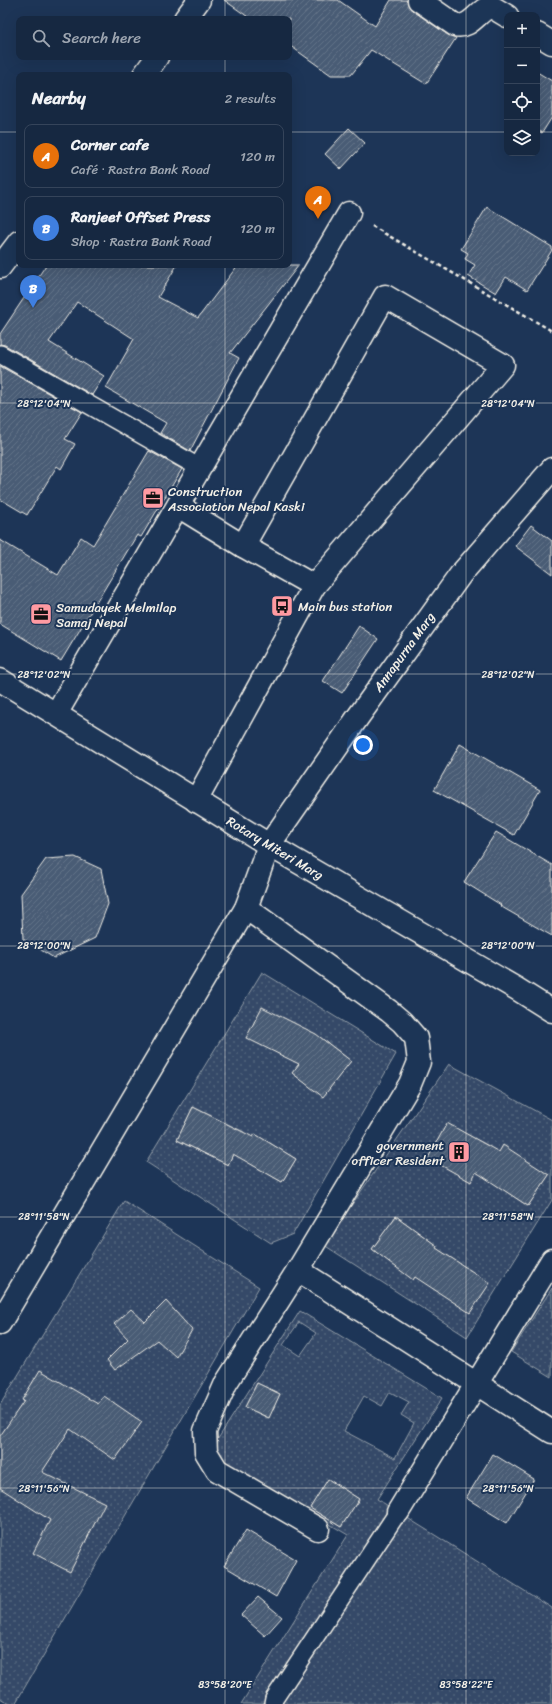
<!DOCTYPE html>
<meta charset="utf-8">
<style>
:root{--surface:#162841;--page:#1f3048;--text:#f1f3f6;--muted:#9ea6b1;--line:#35445a;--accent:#d6ab8b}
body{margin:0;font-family:Sriracha,sans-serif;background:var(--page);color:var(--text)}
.controls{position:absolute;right:12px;top:12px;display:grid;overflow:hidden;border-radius:8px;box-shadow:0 4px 16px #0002}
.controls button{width:36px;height:36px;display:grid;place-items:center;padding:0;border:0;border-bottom:1px solid var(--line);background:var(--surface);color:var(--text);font:20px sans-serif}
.you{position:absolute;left:363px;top:745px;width:14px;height:14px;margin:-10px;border:3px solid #fff;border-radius:50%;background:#1a73e8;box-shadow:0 0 0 6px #1a73e833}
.badge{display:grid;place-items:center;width:26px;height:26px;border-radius:50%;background:var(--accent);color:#fff;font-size:13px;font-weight:700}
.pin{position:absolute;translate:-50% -33px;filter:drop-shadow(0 1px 2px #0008)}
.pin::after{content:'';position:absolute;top:21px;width:14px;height:12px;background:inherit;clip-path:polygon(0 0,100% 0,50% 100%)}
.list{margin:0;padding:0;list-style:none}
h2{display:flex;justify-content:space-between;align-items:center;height:52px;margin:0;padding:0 16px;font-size:17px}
h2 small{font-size:13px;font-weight:400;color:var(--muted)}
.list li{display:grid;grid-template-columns:26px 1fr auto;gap:12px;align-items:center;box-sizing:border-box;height:64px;margin:0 8px 8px;padding:0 8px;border:1px solid var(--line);border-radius:8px}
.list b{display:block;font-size:15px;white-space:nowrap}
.list p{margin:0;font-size:13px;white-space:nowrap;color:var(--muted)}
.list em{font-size:13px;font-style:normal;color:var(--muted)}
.icon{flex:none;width:22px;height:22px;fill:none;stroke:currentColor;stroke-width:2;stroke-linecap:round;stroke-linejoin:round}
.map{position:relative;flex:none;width:552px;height:1704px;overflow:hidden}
.search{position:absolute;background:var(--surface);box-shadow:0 4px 16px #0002;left:16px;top:16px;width:276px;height:44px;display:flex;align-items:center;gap:10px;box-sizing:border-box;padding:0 14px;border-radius:8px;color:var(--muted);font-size:15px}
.panel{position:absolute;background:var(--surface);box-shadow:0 4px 16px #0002;left:16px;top:72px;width:276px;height:196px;border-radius:8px}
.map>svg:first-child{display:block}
.grass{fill:url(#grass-dots);stroke:#949ea8;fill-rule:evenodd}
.building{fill:url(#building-hatch);stroke:#f4f1e8}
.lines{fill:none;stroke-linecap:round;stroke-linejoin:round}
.lane-casing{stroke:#f4f1e8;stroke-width:20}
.street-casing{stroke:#f4f1e8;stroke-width:25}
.secondary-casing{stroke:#f4f1e8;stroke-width:25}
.primary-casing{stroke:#f4f1e8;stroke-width:25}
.path{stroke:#f4f1e8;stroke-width:2.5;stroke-dasharray:4 3;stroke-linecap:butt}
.lane{stroke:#1d3557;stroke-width:17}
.street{stroke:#1d3557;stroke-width:22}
.secondary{stroke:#1d3557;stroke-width:22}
.primary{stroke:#1d3557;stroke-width:22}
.ticks{fill:none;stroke:#f4f1e8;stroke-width:1;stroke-opacity:0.45}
.labels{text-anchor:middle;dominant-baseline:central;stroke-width:4;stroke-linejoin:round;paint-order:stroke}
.poi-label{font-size:13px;fill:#f4f1e8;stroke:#1d3557;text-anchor:start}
.street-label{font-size:13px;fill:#f4f1e8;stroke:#1d3557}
.ticks-label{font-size:10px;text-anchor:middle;fill:#f4f1e8;stroke:#1d3557;stroke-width:4;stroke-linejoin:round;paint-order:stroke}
</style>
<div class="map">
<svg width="552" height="1704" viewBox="0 0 552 1704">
<defs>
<pattern id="grass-dots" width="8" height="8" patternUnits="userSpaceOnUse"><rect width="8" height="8" fill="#354a67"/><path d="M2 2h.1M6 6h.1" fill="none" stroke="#53657d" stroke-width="1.8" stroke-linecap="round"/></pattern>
<pattern id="building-hatch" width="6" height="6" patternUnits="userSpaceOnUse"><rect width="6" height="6" fill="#485b74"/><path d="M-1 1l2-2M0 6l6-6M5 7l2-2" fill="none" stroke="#637388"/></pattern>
</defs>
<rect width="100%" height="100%" fill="#1d3557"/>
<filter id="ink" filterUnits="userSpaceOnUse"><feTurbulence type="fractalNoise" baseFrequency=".025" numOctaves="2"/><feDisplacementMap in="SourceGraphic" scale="8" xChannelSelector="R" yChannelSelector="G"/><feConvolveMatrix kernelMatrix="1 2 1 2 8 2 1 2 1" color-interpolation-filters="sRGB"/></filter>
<g filter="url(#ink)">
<!-- grass -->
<g class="grass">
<path d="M262,972L396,1054L293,1234L271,1243L146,1162ZM320,1037L351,1061L323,1096L292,1073ZM193,1107L244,1132L228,1165L177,1140ZM255,1134L296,1159L282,1182L241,1158Z"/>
<path d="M449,1064L552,1120V1200L467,1337L324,1245ZM447,1124L489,1146L471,1181L428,1158ZM549,1175L528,1206L483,1176ZM396,1216L437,1246L413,1279L372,1249ZM442,1252L489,1283L470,1313Z"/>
<path d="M124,1201L259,1287L15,1704H10L0,1698V1405Z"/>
<path d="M552,1288V1377L511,1352Z"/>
<path d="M300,1311L442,1398L377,1499L552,1608V1704H241L348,1535L218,1458L214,1445ZM299,1322L316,1333L300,1356L283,1345ZM257,1383L280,1394L268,1418L245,1407ZM390,1392L409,1402L401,1415L414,1423L395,1458L344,1431L364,1396L382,1406ZM328,1480L359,1499L341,1527L310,1508Z"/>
</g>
<!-- building -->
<g class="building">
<path d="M224,0H338L375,26L391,0H406L412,10L448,35L456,38L426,84L371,50L351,75H331L289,45V19H251Z"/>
<path d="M537,72L552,81V117L542,133L537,130Z"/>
<path d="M349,128L365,143L341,169L325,154Z"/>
<path d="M487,207L552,247V250L527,290L506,277L496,293L468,276L475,265L465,259L468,253L461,249Z"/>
<path d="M46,265H177L158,297L198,318L238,265H299L230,353L239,358L190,451L160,433L166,423L106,388L134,339L77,302L49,342L104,376L92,395L5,345L0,344V334Z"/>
<path d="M0,366L82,412L65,439L75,444L61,469L57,466L27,515L0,499Z"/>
<path d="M149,451L182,469L141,537L137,535L61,661L0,624V540L58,575L81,537L93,545Z"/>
<path d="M531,525L552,541V574L515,546Z"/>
<path d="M359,626L378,639L342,693L323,681Z"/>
<path d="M460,744L540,790L514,835L434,790Z"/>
<path d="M496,832L552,865V936L500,906L501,905L464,882Z"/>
<path d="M75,857L101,869L108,904L95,938L54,958L23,939L21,894L46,859Z"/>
<path d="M262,1007L316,1034L351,1061L323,1097L292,1073L299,1064L246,1038Z"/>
<path d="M193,1107L253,1137L255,1134L296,1159L282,1182L233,1154L228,1165L177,1140Z"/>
<path d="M447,1123L499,1152L503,1145L549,1175L528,1206L476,1172L471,1182L428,1158Z"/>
<path d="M396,1216L437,1246L436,1248L490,1283L470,1313L415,1277L413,1280L372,1249Z"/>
<path d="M166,1301L192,1330L176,1357L157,1340L115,1370L107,1360L128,1339L114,1324L131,1309L145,1322Z"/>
<path d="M40,1370L98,1404L104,1396L142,1422L115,1460L70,1429L42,1472L105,1503L70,1572L33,1553L50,1520L0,1488V1436L24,1401L22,1400Z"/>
<path d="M257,1383L280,1394L269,1418L245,1407Z"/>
<path d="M493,1454L534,1479L507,1523L466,1498Z"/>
<path d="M328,1479L359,1499L341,1527L310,1508Z"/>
<path d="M246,1530L296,1560L276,1597L224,1566Z"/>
<path d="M258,1597L282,1617L265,1636L241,1615Z"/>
</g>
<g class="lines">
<!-- lane casing -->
<g class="lane-casing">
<g id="lane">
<path d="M0,354L200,468"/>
<path d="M273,1704L274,1699L398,1512"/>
</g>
</g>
<!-- street casing -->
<g class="street-casing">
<g id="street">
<path d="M419,0L455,25C470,29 477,12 489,7H492L507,16"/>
<path d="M537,34L552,43"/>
<path d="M178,506L243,546L385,296L503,365L314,586L196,801"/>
<path d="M243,546L314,586"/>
<path d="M56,714L349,213"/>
<path d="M246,908L389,1011L402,1022L416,1038L419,1062L410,1084L298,1270L226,1383L205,1431L206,1452L217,1470L318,1529"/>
<path d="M298,1270L552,1432"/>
<path d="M0,1323L246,908L269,845L358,717L461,574L552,469"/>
<path d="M398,1512L552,1260"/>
</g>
</g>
<!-- secondary casing -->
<g class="secondary-casing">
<g id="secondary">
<path d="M185,19L199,0"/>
<path d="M144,75L157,57"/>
<path d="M0,267L19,242"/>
</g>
</g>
<!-- primary casing -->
<g class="primary-casing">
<path id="primary" d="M0,680L269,845L517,989L552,1011"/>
</g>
<!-- path -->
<path class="path" d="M372,226L552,331"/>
<!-- lane -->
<use href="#lane" class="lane"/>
<!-- street -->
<use href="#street" class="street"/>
<!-- secondary -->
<use href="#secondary" class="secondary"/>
<!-- primary -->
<use href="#primary" class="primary"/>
</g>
</g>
<!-- ticks -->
<path class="ticks" d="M225,0V19M466,0V1704M225,57V75M0,132H19M289,132H507M537,132H552M225,265V1704M0,403H552M0,674H552M0,946H552M0,1217H552M0,1488H552"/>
<!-- icons -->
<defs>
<g id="office-square" transform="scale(1.15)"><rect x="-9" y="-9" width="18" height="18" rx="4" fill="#ff9aa2" stroke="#1d3557"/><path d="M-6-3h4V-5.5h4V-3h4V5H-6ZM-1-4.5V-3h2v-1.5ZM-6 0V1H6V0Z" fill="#111"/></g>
<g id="bus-square" transform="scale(1.15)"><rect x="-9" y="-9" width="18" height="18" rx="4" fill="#ff9aa2" stroke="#1d3557"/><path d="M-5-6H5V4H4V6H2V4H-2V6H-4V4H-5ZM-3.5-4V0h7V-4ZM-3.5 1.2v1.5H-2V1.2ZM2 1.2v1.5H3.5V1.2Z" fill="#111"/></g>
<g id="building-square" transform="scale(1.15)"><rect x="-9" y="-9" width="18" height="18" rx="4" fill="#ff9aa2" stroke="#1d3557"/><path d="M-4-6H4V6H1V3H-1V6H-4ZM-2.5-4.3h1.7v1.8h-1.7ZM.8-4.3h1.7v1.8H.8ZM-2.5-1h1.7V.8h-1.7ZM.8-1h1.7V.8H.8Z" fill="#111"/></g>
</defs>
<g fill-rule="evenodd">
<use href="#office-square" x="153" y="498"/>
<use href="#bus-square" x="282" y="606"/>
<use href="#office-square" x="41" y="614"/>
<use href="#building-square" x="459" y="1152"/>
</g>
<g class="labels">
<!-- poi labels -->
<g class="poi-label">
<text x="168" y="491">Construction<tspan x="168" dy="15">Association Nepal Kaski</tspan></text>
<text x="298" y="606">Main bus station</text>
<text x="56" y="607">Samudayek Melmilap<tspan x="56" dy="15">Samaj Nepal</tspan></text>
<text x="444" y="1145" text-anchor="end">government<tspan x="444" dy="15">officer Resident</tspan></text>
</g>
<!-- street labels -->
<g class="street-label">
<text transform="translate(404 652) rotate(-54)">Annapurna Marg</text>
<text transform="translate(275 848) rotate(31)">Rotary Miteri Marg</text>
</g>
</g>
<g class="ticks-label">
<text x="44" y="407">28°12'04"N</text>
<text x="508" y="407">28°12'04"N</text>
<text x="44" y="678">28°12'02"N</text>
<text x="508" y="678">28°12'02"N</text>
<text x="44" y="949">28°12'00"N</text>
<text x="508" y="949">28°12'00"N</text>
<text x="44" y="1220">28°11'58"N</text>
<text x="508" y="1220">28°11'58"N</text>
<text x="44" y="1492">28°11'56"N</text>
<text x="508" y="1492">28°11'56"N</text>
<text x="225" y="1688">83°58'20"E</text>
<text x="466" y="1688">83°58'22"E</text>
</g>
</svg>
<div class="controls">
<button>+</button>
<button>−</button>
<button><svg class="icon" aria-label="locate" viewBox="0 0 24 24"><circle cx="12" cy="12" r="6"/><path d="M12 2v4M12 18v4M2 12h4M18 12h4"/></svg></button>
<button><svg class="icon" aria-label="layers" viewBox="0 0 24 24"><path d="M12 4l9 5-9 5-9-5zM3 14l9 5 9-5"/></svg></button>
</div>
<div class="you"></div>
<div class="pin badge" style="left:318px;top:219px;background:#e8710a">A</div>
<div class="pin badge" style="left:33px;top:308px;background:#3f7fe0">B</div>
<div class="search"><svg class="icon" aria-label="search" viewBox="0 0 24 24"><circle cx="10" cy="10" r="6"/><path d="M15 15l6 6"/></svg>Search here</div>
<section class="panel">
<h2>Nearby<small>2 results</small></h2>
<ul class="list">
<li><span class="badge" style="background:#e8710a">A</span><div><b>Corner cafe</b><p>Café · Rastra Bank Road</p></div><em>120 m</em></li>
<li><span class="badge" style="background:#3f7fe0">B</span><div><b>Ranjeet Offset Press</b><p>Shop · Rastra Bank Road</p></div><em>120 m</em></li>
</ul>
</section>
</div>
